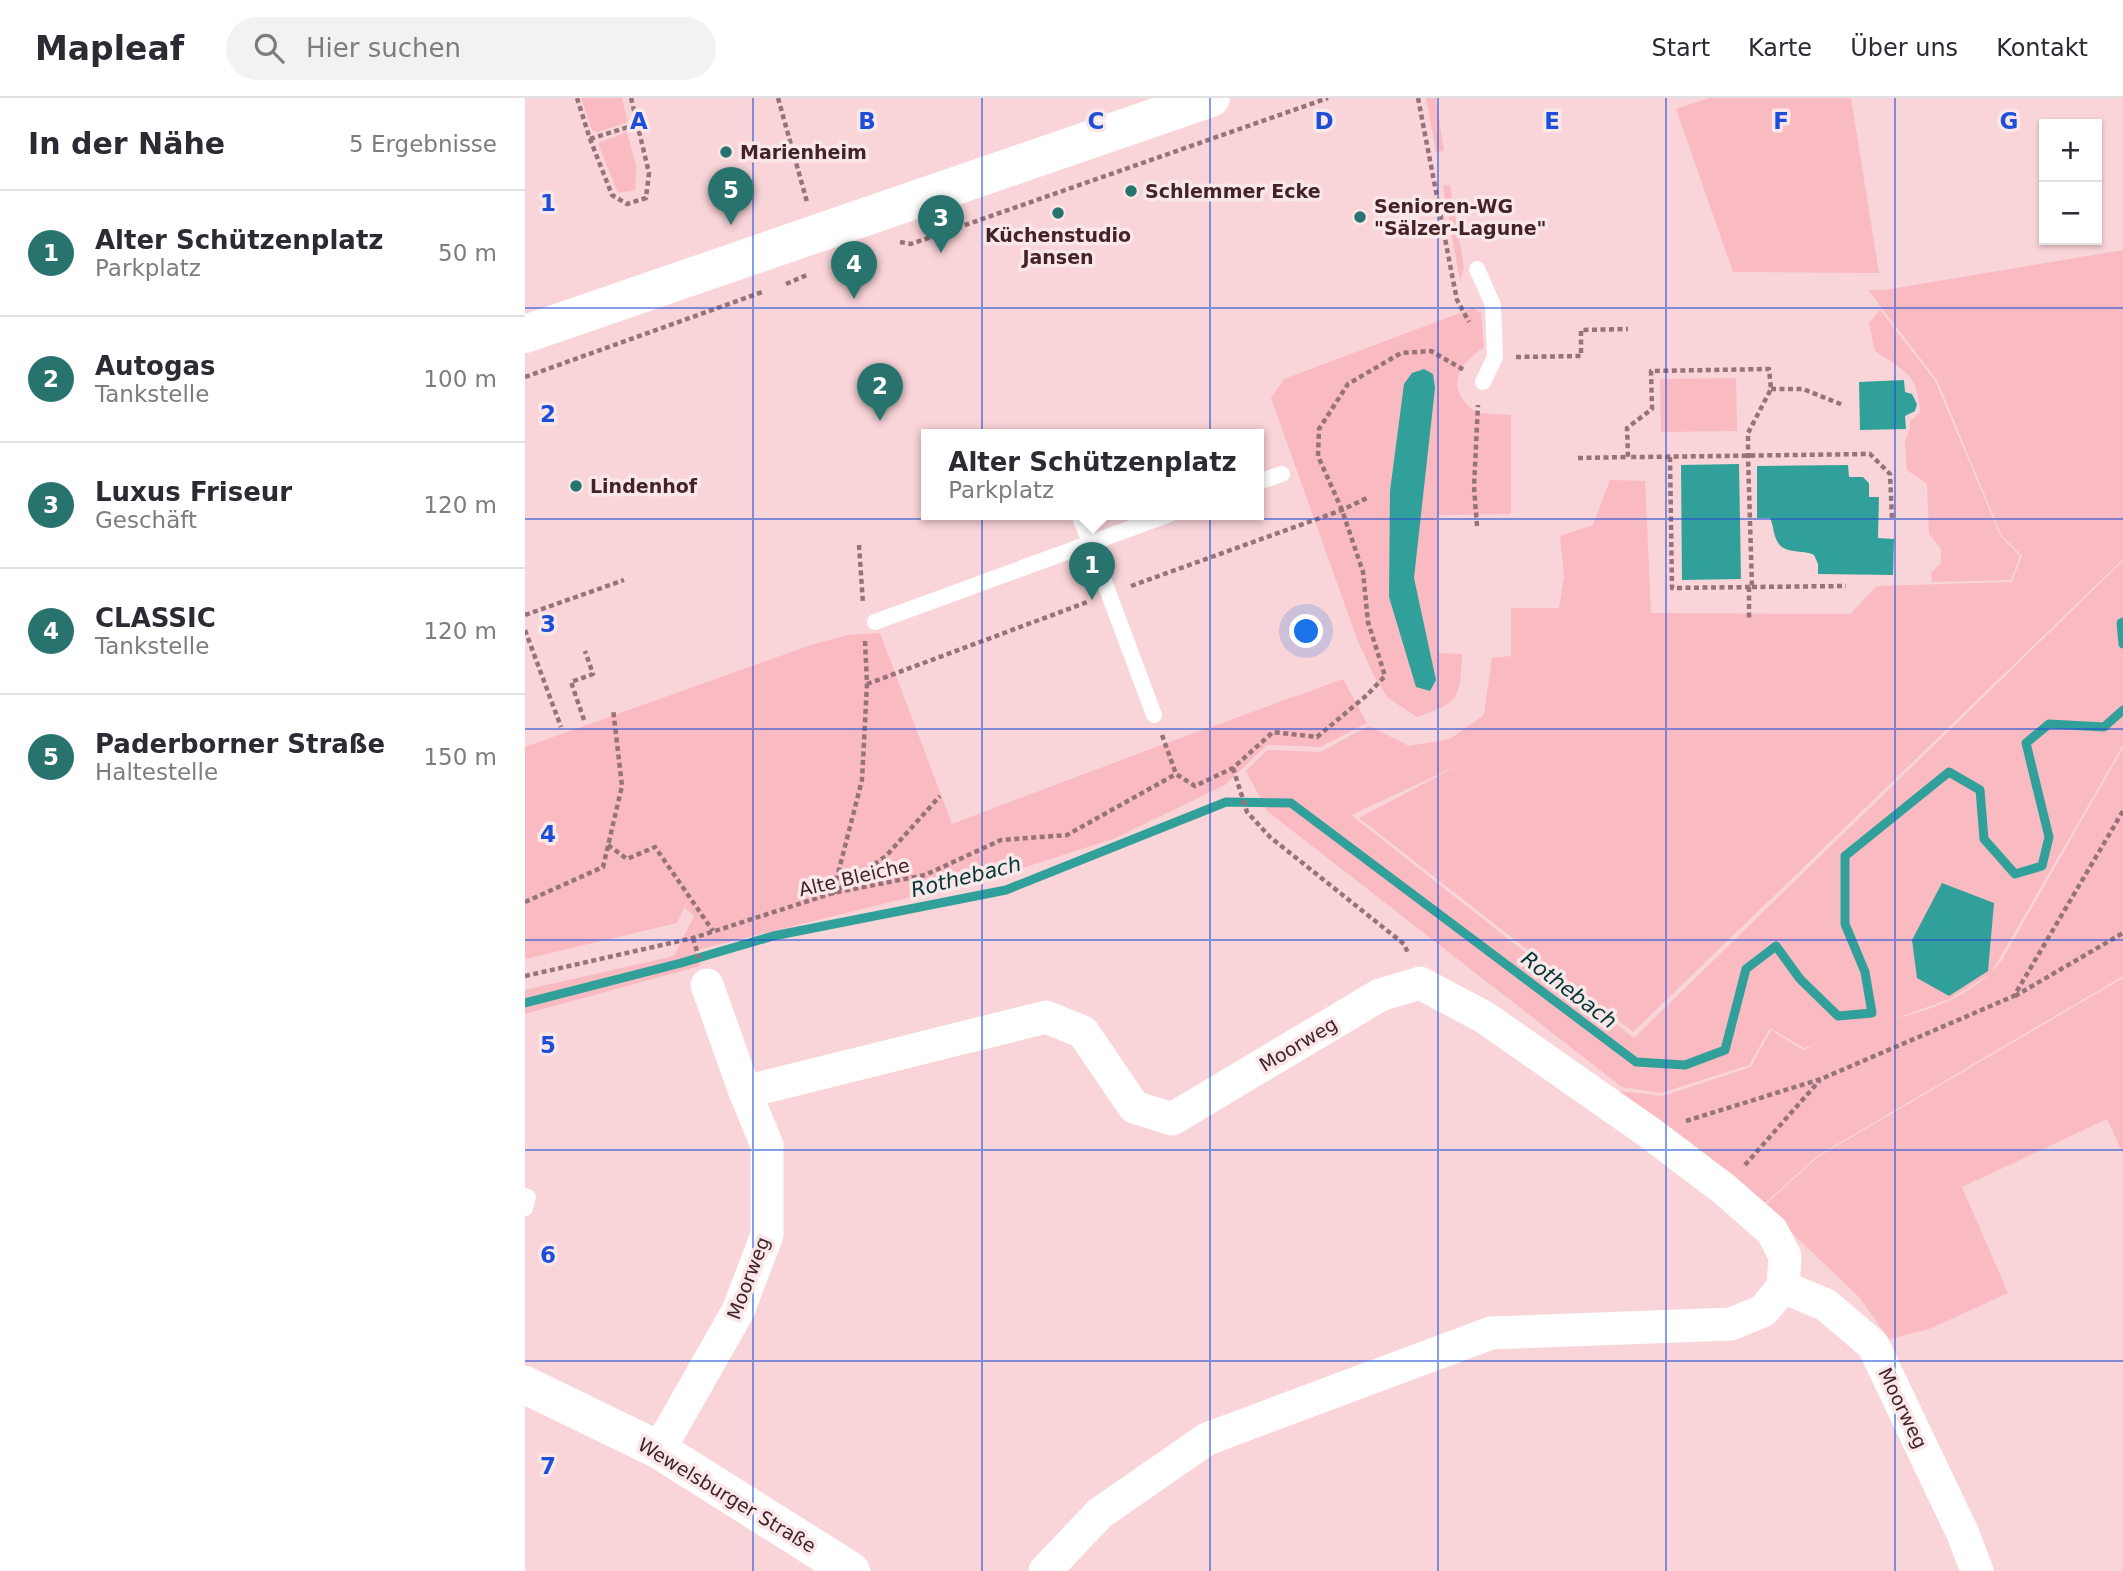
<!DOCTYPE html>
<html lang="de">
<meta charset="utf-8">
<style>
:root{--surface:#fff;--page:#f2f2f3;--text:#2b2b33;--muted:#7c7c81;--line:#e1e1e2;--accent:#29736e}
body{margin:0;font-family:"DejaVu Sans",sans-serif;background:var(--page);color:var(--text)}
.controls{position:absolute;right:21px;top:21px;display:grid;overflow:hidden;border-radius:0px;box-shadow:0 2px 5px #0004}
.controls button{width:63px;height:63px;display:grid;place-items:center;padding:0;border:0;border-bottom:2px solid var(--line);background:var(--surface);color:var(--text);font:35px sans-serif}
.you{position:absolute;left:782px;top:534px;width:24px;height:24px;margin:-18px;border:5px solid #fff;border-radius:50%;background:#1a73e8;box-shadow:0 0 0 10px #1a73e833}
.badge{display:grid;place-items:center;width:46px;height:46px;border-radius:50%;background:var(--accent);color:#fff;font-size:23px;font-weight:700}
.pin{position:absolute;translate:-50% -58px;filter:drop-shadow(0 2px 4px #0008)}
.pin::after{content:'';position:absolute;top:37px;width:24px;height:21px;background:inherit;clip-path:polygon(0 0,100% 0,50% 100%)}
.popup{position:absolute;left:396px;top:331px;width:343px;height:91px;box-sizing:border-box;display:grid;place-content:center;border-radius:0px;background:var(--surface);filter:drop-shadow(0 2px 5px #0005);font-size:23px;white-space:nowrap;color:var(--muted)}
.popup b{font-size:26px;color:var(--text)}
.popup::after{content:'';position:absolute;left:50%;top:100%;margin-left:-14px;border:14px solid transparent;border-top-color:var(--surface)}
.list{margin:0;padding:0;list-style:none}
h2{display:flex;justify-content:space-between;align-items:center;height:91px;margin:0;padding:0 28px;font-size:30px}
h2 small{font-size:23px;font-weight:400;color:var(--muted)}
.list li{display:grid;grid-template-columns:46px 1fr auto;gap:21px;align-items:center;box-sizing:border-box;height:126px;padding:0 28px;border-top:2px solid var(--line)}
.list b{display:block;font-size:26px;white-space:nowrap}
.list p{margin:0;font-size:23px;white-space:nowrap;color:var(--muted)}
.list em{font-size:23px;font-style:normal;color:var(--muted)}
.icon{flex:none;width:38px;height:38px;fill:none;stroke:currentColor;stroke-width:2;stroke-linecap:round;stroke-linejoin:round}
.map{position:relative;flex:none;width:1598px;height:1473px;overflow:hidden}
header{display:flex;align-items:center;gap:42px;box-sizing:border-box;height:98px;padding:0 35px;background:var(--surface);border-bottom:2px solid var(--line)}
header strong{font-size:33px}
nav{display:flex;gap:38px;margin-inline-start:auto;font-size:24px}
.search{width:490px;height:63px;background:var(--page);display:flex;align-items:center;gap:18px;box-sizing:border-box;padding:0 24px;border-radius:38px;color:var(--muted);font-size:26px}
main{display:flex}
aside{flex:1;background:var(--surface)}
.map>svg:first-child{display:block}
.green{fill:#fabac2}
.water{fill:#32a09a}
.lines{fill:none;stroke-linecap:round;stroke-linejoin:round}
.stream{stroke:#32a09a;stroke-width:9}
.path{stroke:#967378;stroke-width:4.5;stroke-dasharray:5 3.5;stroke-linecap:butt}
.service{stroke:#fff;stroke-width:16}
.minor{stroke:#fff;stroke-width:33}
.secondary{stroke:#fff;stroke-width:38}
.primary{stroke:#fff;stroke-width:38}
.grid{fill:none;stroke:#1d4ed8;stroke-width:2;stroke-opacity:0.55}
.poi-dot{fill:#29736e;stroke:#f9e7e9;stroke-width:2.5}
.labels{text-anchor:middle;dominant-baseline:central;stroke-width:7;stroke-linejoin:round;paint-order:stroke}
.poi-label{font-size:19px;font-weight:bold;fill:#442328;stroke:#f9e7e9;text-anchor:start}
.street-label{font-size:19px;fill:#442328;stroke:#f9e7e9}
.water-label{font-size:21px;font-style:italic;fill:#033735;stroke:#f9e7e9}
.grid-label{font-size:23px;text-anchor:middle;font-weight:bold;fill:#1d4ed8;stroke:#f9e7e9;stroke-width:7;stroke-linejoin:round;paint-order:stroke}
</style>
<header>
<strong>Mapleaf</strong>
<div class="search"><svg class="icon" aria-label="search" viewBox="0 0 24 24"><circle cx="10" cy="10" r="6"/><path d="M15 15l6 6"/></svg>Hier suchen</div>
<nav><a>Start</a><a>Karte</a><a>Über uns</a><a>Kontakt</a></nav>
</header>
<main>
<aside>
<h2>In der Nähe<small>5 Ergebnisse</small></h2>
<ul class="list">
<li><span class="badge">1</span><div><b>Alter Schützenplatz</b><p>Parkplatz</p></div><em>50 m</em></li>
<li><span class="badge">2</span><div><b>Autogas</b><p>Tankstelle</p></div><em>100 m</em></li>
<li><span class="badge">3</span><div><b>Luxus Friseur</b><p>Geschäft</p></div><em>120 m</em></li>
<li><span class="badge">4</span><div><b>CLASSIC</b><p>Tankstelle</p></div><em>120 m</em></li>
<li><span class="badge">5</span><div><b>Paderborner Straße</b><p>Haltestelle</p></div><em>150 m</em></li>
</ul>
</aside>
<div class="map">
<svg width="1598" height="1473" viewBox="0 0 1598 1473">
<rect width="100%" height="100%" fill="#f9d4d8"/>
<!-- green -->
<g class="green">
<path d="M56,0H97L102,22L101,25L72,34L67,32Z"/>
<path d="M901,0H911L919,53L911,54Z"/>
<path d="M1184,0H1326L1354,175L1208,174L1151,11Z"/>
<path d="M102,34L111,68L110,92L93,95L73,45Z"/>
<path d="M925,87L939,170L935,183L918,88Z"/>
<path d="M1598,152V461L1108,934L834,720L936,666L826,717L1109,940L1598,463V647L1466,875L1425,901L1372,920C1411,911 1453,894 1477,862L1598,650V878L1292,1058L1240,1105L1093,993L1138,998L1226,969L1246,932L1278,952L1293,946L1279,950L1245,930L1224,967L1136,995L1097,989L742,713L721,673L742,652L795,654L844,628L884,648L925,641L959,617L967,560L986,558V510H1034L1039,479L1035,438L1068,427L1085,382L1120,383L1126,515L1325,516L1352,488L1487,484L1497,458L1477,438L1412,282L1343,192H1360Z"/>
<path d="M948,210L956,215L959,249C943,260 924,278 936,299C940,305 946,312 953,314C962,317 976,316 986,317V416L913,417L914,555L937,556C935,601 935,604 892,619L863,600L849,578L832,541L746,300L759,281Z"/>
<path d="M1355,212L1410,283L1476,439L1495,458L1486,482L1407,484L1406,475L1416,465V451L1404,436L1402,386L1382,372L1380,343L1385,331V323L1395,315C1393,275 1380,274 1350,253L1344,225Z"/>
<path d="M1211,280L1212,333L1136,334L1135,281Z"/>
<path d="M355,535L427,726L631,649L818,581L842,625L795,649L742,647L700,687L588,741L475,777L171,852L175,868L0,916V892L149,858L169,818L160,810L165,798L152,825L0,861V649L289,546L323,537Z"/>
<path d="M1598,880V1056L1582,1021L1437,1089L1483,1195L1404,1231L1364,1241L1335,1200L1239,1108L1293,1059Z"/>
</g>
<!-- water -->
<g class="water">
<path d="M899,271L908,276L910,290L889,480L911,582L905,593L891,589L864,499L865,393L879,286L887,275Z"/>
<path d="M1379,282L1380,294L1387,296L1392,306L1390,313L1380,318L1381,331L1335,332L1334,284Z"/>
<path d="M1214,366L1216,481L1157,482L1156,367Z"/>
<path d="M1323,367L1324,379H1338L1344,385V399H1354L1353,440L1369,441L1368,477L1293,476V466L1289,457C1277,451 1259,457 1252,443C1248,436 1249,428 1245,420H1232V368Z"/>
<path d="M1417,785L1469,805L1463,873L1424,898L1392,880L1387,842Z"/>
</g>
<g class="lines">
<!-- stream -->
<g class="stream">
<path d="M1598,524L1596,525L1598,546"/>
<path d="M0,905L156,865L248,838L481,792L701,704L766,705L1111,964L1160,967L1200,952L1221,871L1251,848L1275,881L1313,918L1347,915L1340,874L1320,826V758L1424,674L1455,692L1459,741L1490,776L1517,768L1524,739L1501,645L1524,626L1579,629L1598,612"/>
</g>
<!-- path -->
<g class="path">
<path d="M52,0L65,41L87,97L102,106L121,100L124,75L106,0"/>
<path d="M253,0L282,104"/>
<path d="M893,0L928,182L932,202L944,224"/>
<path d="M65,41L113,26"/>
<path d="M375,144L386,146L803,0"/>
<path d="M261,186L282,177"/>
<path d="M991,259L1056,258V232L1103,231"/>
<path d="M0,279L240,193"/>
<path d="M1246,291H1278L1318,307"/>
<path d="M1145,359L1147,490L1227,489L1223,358V335L1246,291L1244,271L1126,273L1127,311L1102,330L1103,359H1116L1345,356L1365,376L1367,420"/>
<path d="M1053,360L1103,359"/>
<path d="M952,428L949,389L953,307"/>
<path d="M334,447L338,506"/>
<path d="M606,488L817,412L844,399"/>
<path d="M1224,489V520"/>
<path d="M1227,489L1321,488"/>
<path d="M0,517L99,482"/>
<path d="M0,532L36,629"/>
<path d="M340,543L342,586L337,682L308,795L361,758L415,698"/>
<path d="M342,586L565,503"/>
<path d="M59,622L46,584L68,576L60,553"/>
<path d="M637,637L651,676L670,688L708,670L748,634L792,639L842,597L860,578L843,524L838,474L817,412L793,358L794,331L823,286L876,255L906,253L939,272"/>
<path d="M708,670L722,714L745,739L879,846L883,855"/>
<path d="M83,747L102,761L130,749L188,833"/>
<path d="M0,804L78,769L97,688L88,611"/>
<path d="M168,840L174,860"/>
<path d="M0,878L168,840L308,795L400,777L476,742L542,737L651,676"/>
<path d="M1490,898L1598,835"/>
<path d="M1161,1023L1296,981L1489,898L1598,713"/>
<path d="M1220,1067L1295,982"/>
</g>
<!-- service -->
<g class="service">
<path d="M952,171L968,207L970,259L958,284"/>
<path d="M733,384L757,376"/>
<path d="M554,416L629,617"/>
<path d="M350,524L645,416"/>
<path d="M0,1098L3,1099L0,1110"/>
</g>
<!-- minor -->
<g class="minor">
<path d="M220,994L521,919L558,934L609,1009L647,1021L855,897L895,885L959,919L1125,1035L1199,1091L1247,1133L1260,1158L1258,1189L1238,1213L1206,1226L966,1235L682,1341L575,1415L520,1473"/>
<path d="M1258,1189L1301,1207L1348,1247L1438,1436L1452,1473"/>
<path d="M134,1352L213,1213L242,1137V1047L220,994L182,887"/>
</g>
<!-- secondary -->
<path class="secondary" d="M0,1287L134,1352L326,1473"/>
<!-- primary -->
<path class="primary" d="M0,236L686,0"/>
</g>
<!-- grid -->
<path class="grid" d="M228,0V1473M457,0V1473M685,0V1473M913,0V1473M1141,0V1473M1370,0V1473M0,210H1598M0,421H1598M0,631H1598M0,842H1598M0,1052H1598M0,1263H1598"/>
<!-- markers -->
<g class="poi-dot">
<circle cx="201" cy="54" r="7"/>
<circle cx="606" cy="93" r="7"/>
<circle cx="533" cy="115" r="7"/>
<circle cx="835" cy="119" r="7"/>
<circle cx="51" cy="388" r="7"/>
</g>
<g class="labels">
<!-- poi labels -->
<g class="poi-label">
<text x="215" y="54">Marienheim</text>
<text x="620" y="93">Schlemmer Ecke</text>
<text x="849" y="108">Senioren-WG<tspan x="849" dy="22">"Sälzer-Lagune"</tspan></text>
<text x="533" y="137" text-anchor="middle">Küchenstudio<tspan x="533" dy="22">Jansen</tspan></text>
<text x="65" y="388">Lindenhof</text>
</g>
<!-- street labels -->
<g class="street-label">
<text transform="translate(329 779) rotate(-13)">Alte Bleiche</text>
<text transform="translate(773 946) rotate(-31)">Moorweg</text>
<text transform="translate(223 1180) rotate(-69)">Moorweg</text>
<text transform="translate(1378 1310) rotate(64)">Moorweg</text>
<text transform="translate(202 1397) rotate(31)">Wewelsburger Straße</text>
</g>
<!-- water labels -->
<g class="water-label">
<text transform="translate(441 779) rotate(-14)">Rothebach</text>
<text transform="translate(1044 892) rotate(37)">Rothebach</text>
</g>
</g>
<g class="grid-label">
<text x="114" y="31">A</text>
<text x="342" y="31">B</text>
<text x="571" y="31">C</text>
<text x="799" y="31">D</text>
<text x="1027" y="31">E</text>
<text x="1256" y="31">F</text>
<text x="1484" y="31">G</text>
<text x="23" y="113">1</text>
<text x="23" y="324">2</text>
<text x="23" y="534">3</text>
<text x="23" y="744">4</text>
<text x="23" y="955">5</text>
<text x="23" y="1165">6</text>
<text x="23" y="1376">7</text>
</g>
</svg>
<div class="controls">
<button>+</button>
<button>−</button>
</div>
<div class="you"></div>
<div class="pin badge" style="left:567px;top:502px">1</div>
<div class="popup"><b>Alter Schützenplatz</b>Parkplatz</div>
<div class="pin badge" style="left:355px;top:323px">2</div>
<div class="pin badge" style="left:416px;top:155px">3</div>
<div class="pin badge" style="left:329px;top:201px">4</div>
<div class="pin badge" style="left:206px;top:127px">5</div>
</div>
</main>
